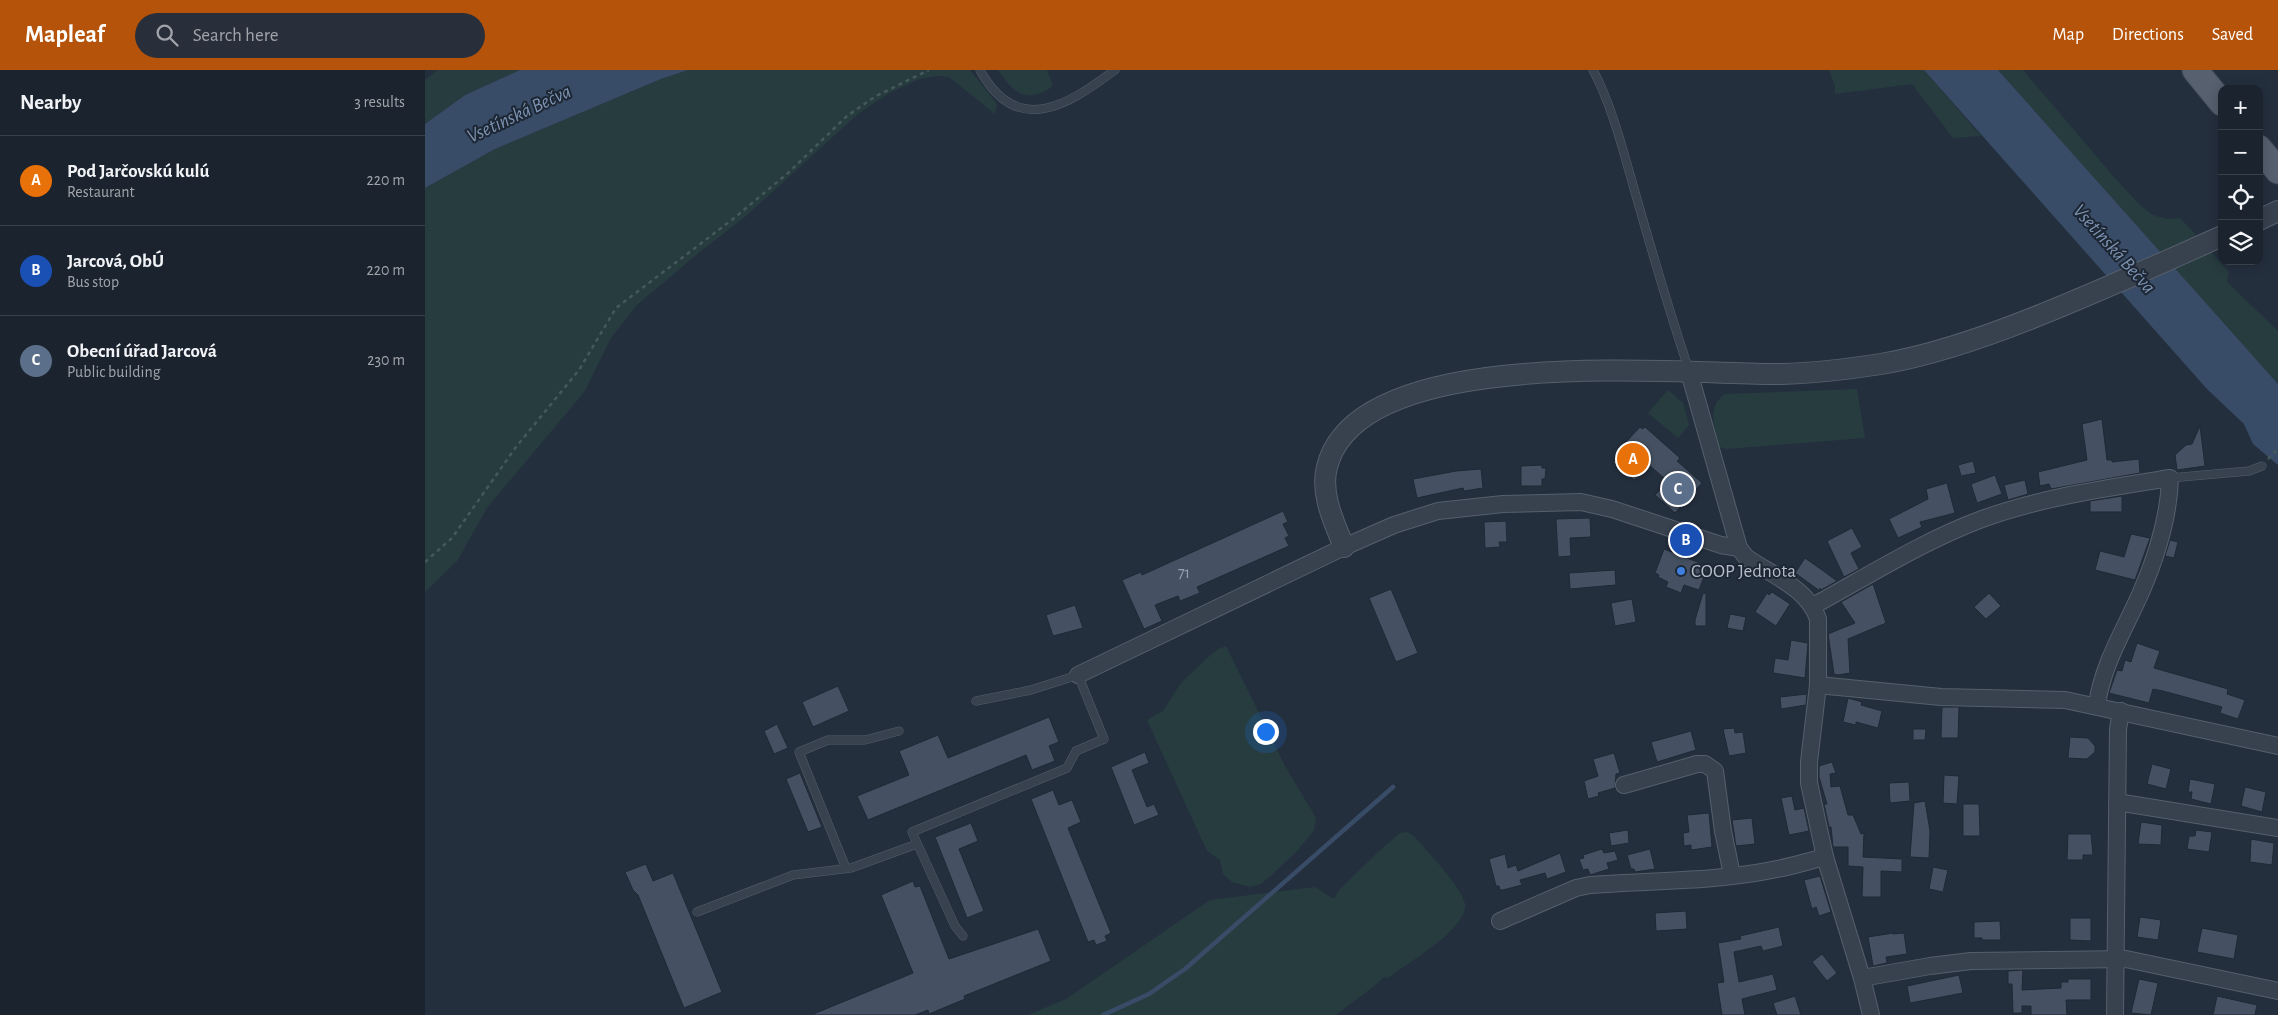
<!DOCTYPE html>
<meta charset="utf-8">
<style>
:root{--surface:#1b232e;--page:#282f3a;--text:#f1f3f6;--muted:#a0a4aa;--line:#39404a;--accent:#b45309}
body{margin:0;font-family:"Alegreya Sans",sans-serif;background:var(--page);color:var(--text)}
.controls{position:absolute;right:15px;top:15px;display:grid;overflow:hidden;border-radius:10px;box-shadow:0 2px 12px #0003}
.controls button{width:45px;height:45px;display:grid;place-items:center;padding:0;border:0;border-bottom:1px solid var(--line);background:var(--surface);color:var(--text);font:25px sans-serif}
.you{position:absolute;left:840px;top:661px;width:18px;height:18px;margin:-12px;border:4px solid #fff;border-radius:50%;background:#1a73e8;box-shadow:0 0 0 8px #1a73e833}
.badge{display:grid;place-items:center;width:32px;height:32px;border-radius:50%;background:var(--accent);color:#fff;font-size:16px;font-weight:700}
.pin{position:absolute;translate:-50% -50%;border:2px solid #fff;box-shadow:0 1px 5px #0006}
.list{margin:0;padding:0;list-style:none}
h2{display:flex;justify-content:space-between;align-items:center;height:65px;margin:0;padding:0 20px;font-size:21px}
h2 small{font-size:16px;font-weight:400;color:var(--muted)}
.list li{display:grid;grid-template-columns:32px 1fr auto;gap:15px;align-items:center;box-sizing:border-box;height:90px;padding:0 20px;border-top:1px solid var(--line)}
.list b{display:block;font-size:19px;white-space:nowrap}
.list p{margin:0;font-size:16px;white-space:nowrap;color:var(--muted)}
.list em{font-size:16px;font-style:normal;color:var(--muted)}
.icon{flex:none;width:28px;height:28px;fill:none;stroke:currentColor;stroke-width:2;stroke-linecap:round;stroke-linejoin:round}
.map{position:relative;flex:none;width:1853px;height:945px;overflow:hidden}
header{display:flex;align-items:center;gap:30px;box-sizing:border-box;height:70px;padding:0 25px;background:var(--accent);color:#fff}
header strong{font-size:24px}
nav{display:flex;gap:28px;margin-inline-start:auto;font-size:18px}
.search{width:350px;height:45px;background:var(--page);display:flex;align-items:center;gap:12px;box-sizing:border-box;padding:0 18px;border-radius:28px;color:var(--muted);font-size:19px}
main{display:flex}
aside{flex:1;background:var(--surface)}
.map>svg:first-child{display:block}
.green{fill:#263c3f}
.water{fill:#394c67}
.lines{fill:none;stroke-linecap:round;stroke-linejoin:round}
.stream{stroke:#394c67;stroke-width:4.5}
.building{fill:#455162;stroke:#1f2835}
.service-casing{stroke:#565f6c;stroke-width:9}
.minor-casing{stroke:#565f6c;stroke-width:18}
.tertiary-casing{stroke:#565f6c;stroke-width:22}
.primary-casing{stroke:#414a57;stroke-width:27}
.path{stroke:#44595c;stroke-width:2.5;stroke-dasharray:4 4;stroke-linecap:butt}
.service{stroke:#38414e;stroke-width:8}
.minor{stroke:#38414e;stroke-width:16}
.tertiary{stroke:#38414e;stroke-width:20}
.primary{stroke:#56606e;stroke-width:25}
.shop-dot{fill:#3f7fe0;stroke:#1d2633;stroke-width:2}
.labels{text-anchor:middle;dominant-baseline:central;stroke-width:4;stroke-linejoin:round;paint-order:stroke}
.number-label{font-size:16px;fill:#98a1af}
.poi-label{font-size:19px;fill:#b4bcc9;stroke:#1d2633;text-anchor:start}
.water-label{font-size:20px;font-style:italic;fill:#7c92b1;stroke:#1d2633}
</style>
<header>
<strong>Mapleaf</strong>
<div class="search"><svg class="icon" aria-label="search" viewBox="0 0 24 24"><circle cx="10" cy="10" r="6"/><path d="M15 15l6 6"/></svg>Search here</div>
<nav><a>Map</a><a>Directions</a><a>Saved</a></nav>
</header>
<main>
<aside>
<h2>Nearby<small>3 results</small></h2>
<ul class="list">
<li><span class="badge" style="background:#e8710a">A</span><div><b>Pod Jarčovskú kulú</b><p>Restaurant</p></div><em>220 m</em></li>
<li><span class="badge" style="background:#1a4fb4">B</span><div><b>Jarcová, ObÚ</b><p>Bus stop</p></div><em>220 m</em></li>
<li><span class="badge" style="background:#5c6f8a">C</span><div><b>Obecní úřad Jarcová</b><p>Public building</p></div><em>230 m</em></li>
</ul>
</aside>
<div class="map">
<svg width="1853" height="945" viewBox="0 0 1853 945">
<rect width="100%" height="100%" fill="#242f3e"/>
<!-- green -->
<g class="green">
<path d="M13,0H95L40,25L0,54V10Z"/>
<path d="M263,0H545L572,34L570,44L524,7L513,6L494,9L463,24L433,44L321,146L270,186L212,235L186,268L160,321L62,438L32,491L0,522V118L70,79L236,9Z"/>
<path d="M573,0H622L628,16C602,35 588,23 573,0Z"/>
<path d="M1404,0H1499L1556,66L1528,68L1487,14L1410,24V16Z"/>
<path d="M1573,0H1598L1689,107L1715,135L1728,145L1742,149L1755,148L1774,168L1734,182Z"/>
<path d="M1785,181L1804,202L1802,212L1853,261V314L1749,199Z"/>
<path d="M1432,319L1440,368L1301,379L1294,377C1290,358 1281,337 1300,324Z"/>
<path d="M1243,320L1258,333L1264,355L1253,368L1223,343Z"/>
<path d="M801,576L861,698L891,748L889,760L873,780L848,804L836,814L825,817L807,812L798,804L795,790L782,781L722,650L738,641L756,613L782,588L793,579Z"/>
<path d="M982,762L989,766C1001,780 1037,817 1040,834C1043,859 981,894 963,908L959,907C945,921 927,932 911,945H603L641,929L785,830L890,817L909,829L914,820L955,780L975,763Z"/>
</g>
<!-- water -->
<g class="water">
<path d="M95,0H263L236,9L70,79L0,118V54L40,25Z"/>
<path d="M1499,0H1573L1853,314V395L1828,374L1819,354L1782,319Z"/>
</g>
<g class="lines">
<!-- stream -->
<path class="stream" d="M678,945L724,924L760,899L968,717"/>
</g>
<!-- building -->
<g class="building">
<path d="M1677,349L1682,390H1687V392L1714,389L1715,403L1626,419L1624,414L1615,416L1613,402L1662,390L1657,354Z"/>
<path d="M1775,356L1780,396L1752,400L1750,385L1761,375L1767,374Z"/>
<path d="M1215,357L1217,359L1220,357L1255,388L1252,391L1277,413L1250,443L1230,425L1240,414L1237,412L1240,409L1224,395L1209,410L1188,392L1203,376L1200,373Z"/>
<path d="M1548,391L1551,403L1536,406L1533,395Z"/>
<path d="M1117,395V398H1121L1120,409H1117V416H1096V396Z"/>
<path d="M1056,399L1058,418L1039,421L1038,418L992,428L988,409L1031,401Z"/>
<path d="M1570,405L1577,424L1552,433L1546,414Z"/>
<path d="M1600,410L1603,424L1583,430L1579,415Z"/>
<path d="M1522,413L1530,443L1495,452L1497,457L1473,468L1464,449L1503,429L1501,419Z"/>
<path d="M1697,426V442H1665V431Z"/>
<path d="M858,441L863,452L858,454L864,466L860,468L864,476L772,517L775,523L755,531L753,526L730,535L737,551L719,559L697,510L716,502L717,505Z"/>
<path d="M1165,448L1166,467L1145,468L1146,486L1133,487L1131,449Z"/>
<path d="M1081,451L1082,472H1074L1075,477L1060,478L1059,452Z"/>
<path d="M1427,458L1437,477L1426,483L1434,499L1419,507L1402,471Z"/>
<path d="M1706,464L1725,468L1710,510L1670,500L1675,481L1699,487Z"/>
<path d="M1745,470L1753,472L1749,488L1740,486Z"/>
<path d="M1239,479L1283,496L1274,520L1259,515L1256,523L1241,517L1243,512L1233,507L1234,505L1230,503Z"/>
<path d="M1380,488L1397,500L1412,511L1396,520L1395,518V521L1370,503Z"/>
<path d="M1190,500L1191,515L1145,519L1144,503Z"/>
<path d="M1448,514L1461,553L1423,569L1425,603L1413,605L1409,604L1403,564L1430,553L1416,532Z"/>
<path d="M966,519L993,583L971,592L944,528Z"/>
<path d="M1347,522L1365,534L1351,556L1330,542L1342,523L1344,525Z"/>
<path d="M1278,523L1281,524V556H1270V550Z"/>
<path d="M1564,523L1576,536L1561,549L1549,537Z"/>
<path d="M1207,529L1211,552L1190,556L1186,533Z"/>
<path d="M650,535L658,558L628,566L621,545Z"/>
<path d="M1305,544L1321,547L1318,561L1302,558Z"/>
<path d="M1366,570L1383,573L1380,608L1348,603L1350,588L1363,590Z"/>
<path d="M1712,573L1735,581L1729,598L1803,619L1802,624L1820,630L1813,649L1795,643L1797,637L1738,621L1728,619L1724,633L1684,623L1692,600L1697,601L1700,590L1706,592Z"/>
<path d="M413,616L424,641L388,657L377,632Z"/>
<path d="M1382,624L1381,635L1356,639L1355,627Z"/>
<path d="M1423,628L1437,632L1436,635L1457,641L1453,658L1431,652V655L1418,652Z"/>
<path d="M1517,637H1534L1533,668H1516Z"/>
<path d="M624,647L634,672L624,676L630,691L607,700L601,685L443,750L432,726L484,705L474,681L513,665L523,688Z"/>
<path d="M352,654L363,678L349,684L339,661Z"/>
<path d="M1309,658L1310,663L1318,662L1321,683L1304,686L1298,659Z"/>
<path d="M1488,659H1501L1500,670H1488Z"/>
<path d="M1266,661L1271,680L1232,692L1226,672Z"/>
<path d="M1645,667L1663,668L1670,676V682L1662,689L1643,688Z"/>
<path d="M720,682L724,693L707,700L722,737L729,734L734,745L709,755L686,697Z"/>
<path d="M1189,683L1195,703L1191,704L1190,718L1173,723L1174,726L1163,729L1159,711L1173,706L1168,689Z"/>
<path d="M1407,692L1411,703L1405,704L1406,717L1415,716L1423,745H1428L1436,764L1439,763L1438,787L1477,789V802L1456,801V827H1437L1438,797L1423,796V777H1408L1406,757H1404L1399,734H1402L1394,707V696Z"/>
<path d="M1727,694L1746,699L1741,719L1722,714Z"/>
<path d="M375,703L397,757L383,762L361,709Z"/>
<path d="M1519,705L1534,706L1532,734L1518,733Z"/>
<path d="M1765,709L1790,714L1786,734L1766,729L1767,722H1763Z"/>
<path d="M1484,712L1485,731L1465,733L1464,713Z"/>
<path d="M1820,717L1841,722L1837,742L1816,736Z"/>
<path d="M628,720L634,735L647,730L656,752L643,758L686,863L680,866L682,871L671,875L669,870L663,872L606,729Z"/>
<path d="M1367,726L1370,740L1379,738L1384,761L1364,765L1356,728Z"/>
<path d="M1500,731L1505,761L1504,788L1485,787L1489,733Z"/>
<path d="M1538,734H1554L1555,766H1538Z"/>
<path d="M1284,743L1287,777L1266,780V775L1259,776L1258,763L1264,762L1262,745Z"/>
<path d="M1327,748L1330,774L1311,776L1307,750Z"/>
<path d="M1716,752L1737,755L1736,775L1713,774Z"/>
<path d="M546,753L553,771L534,779L559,841L542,848L510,767Z"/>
<path d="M1203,760L1204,773L1186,776L1184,763Z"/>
<path d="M1771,760L1787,762L1784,782L1762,779L1764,766H1770Z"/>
<path d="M1643,764H1666L1668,785H1658V790H1642Z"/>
<path d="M1826,769L1849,773L1847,795L1825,792Z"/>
<path d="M1177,779L1179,783L1190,781L1193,790L1182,793L1184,799L1165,805L1163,799L1158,800L1154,789L1159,788L1158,785Z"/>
<path d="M1225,779L1230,799L1210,802L1209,799H1206L1202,785Z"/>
<path d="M1135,783L1141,802L1122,809L1120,803L1095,810L1097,815L1078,820H1075L1074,816H1071L1064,789L1080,784L1083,798L1091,795L1093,801Z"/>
<path d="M221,794L228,811L248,803L297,922L259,938L213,825L208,820L200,802Z"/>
<path d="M1508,797L1523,800L1518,822L1504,819Z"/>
<path d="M1395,806L1406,842L1394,846L1391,837L1387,839L1379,810Z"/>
<path d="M488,811L490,817L495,816L524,889L613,859L626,891L539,926L540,929L504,944L503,940L490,945H386L488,903L456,825Z"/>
<path d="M1261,841L1262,859L1231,861L1230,843Z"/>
<path d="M1715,847L1736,850L1733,870L1712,867Z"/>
<path d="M1645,848H1666V871L1645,870Z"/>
<path d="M1575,851L1576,870H1557V868H1549V852Z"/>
<path d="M1354,857L1358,876L1338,881L1336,876L1309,882L1314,912L1348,904L1352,920L1317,929L1320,945H1297L1292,913L1299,912L1293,873L1316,869L1315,866Z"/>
<path d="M1777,858L1813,865L1809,889L1772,882Z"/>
<path d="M1468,863V864L1479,863L1482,884L1461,887L1462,893L1448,896L1443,867Z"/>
<path d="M1397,884L1412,903L1402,911L1387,892Z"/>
<path d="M1598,900L1597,920L1636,918V912H1643V909H1666V930H1641L1642,945H1606V936H1597V943H1588L1587,914H1583V901Z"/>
<path d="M1534,905L1538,923L1485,933L1482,916Z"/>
<path d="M1714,909L1733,913L1726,945L1706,943Z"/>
<path d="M1370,926L1376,945H1352L1348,933Z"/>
<path d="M1792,926L1832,935L1830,945H1788Z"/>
</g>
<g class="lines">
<!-- service casing -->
<g class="service-casing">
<g id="service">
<path d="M555,0C592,68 643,35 690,0"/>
<path d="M1168,0C1188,38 1198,81 1210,122C1227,182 1244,241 1264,300"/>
<path d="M1745,408L1824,401L1837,396"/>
<path d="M421,798L374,682L403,670H440L474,661"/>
<path d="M272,842L368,805L426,798L492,774"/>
<path d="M538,866L530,856L487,762L642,698L651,681L679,669L653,605L606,620L551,631"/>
</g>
</g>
<!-- minor casing -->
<g class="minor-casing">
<g id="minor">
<path d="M1264,302L1314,478L1321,487C1346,505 1383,518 1393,549V615L1384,692V713L1400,787L1437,908L1446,945"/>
<path d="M1388,536C1443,506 1498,471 1557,449C1618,427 1681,418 1745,408C1744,446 1732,485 1717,520C1701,557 1677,595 1672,635"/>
<path d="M653,605L919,477L969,455L1013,441L1078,434L1156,432L1187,439L1296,475L1314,478"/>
<path d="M1393,615L1516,627L1640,630L1853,676"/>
<path d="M1199,715L1272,694H1280L1290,701L1298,761L1307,805"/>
<path d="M1692,732L1853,758"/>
<path d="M1075,851L1151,818L1165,815C1227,810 1291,812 1352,799C1368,796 1384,791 1400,787"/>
<path d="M1437,908L1505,896L1546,891L1701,889L1853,921"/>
<path d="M1690,945L1693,659L1696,641"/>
</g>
</g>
<!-- tertiary casing -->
<g class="tertiary-casing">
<g id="tertiary">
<path d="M1834,150L1853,141"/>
<path d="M919,477C909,452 895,424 902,397C933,271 1259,305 1357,304C1390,303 1424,299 1456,294C1509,285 1560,267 1610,247C1673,222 1735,194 1797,166"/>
</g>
</g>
<!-- primary casing -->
<g class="primary-casing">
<g id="primary">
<path d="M1770,0L1797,33"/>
<path d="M1834,78L1853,101"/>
</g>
</g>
<!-- path -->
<g class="path">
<path d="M1843,389L1853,379"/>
<path d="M0,492L27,468L91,377L154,300L191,238L308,149L363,103L422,46L451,26L504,0"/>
</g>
<!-- service -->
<use href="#service" class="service"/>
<!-- minor -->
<use href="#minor" class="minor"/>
<!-- tertiary -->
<use href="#tertiary" class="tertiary"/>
<!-- primary -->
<use href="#primary" class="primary"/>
</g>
<!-- markers -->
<circle class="shop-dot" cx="1256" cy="501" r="5"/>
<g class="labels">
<!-- number labels -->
<g class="number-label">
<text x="759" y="503">71</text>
</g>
<!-- poi labels -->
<g class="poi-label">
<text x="1266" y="501">COOP Jednota</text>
</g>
<!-- water labels -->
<g class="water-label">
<text transform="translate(94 44) rotate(-25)">Vsetínská Bečva</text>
<text transform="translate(1689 179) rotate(48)">Vsetínská Bečva</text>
</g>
</g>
</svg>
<div class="controls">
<button>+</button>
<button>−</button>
<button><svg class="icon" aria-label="locate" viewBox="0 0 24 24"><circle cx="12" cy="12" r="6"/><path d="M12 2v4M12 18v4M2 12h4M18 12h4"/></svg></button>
<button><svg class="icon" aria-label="layers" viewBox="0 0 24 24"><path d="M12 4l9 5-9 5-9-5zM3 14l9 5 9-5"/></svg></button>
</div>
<div class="you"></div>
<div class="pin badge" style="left:1208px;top:389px;background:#e8710a">A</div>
<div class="pin badge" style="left:1261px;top:470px;background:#1a4fb4">B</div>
<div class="pin badge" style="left:1253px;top:419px;background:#5c6f8a">C</div>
</div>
</main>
